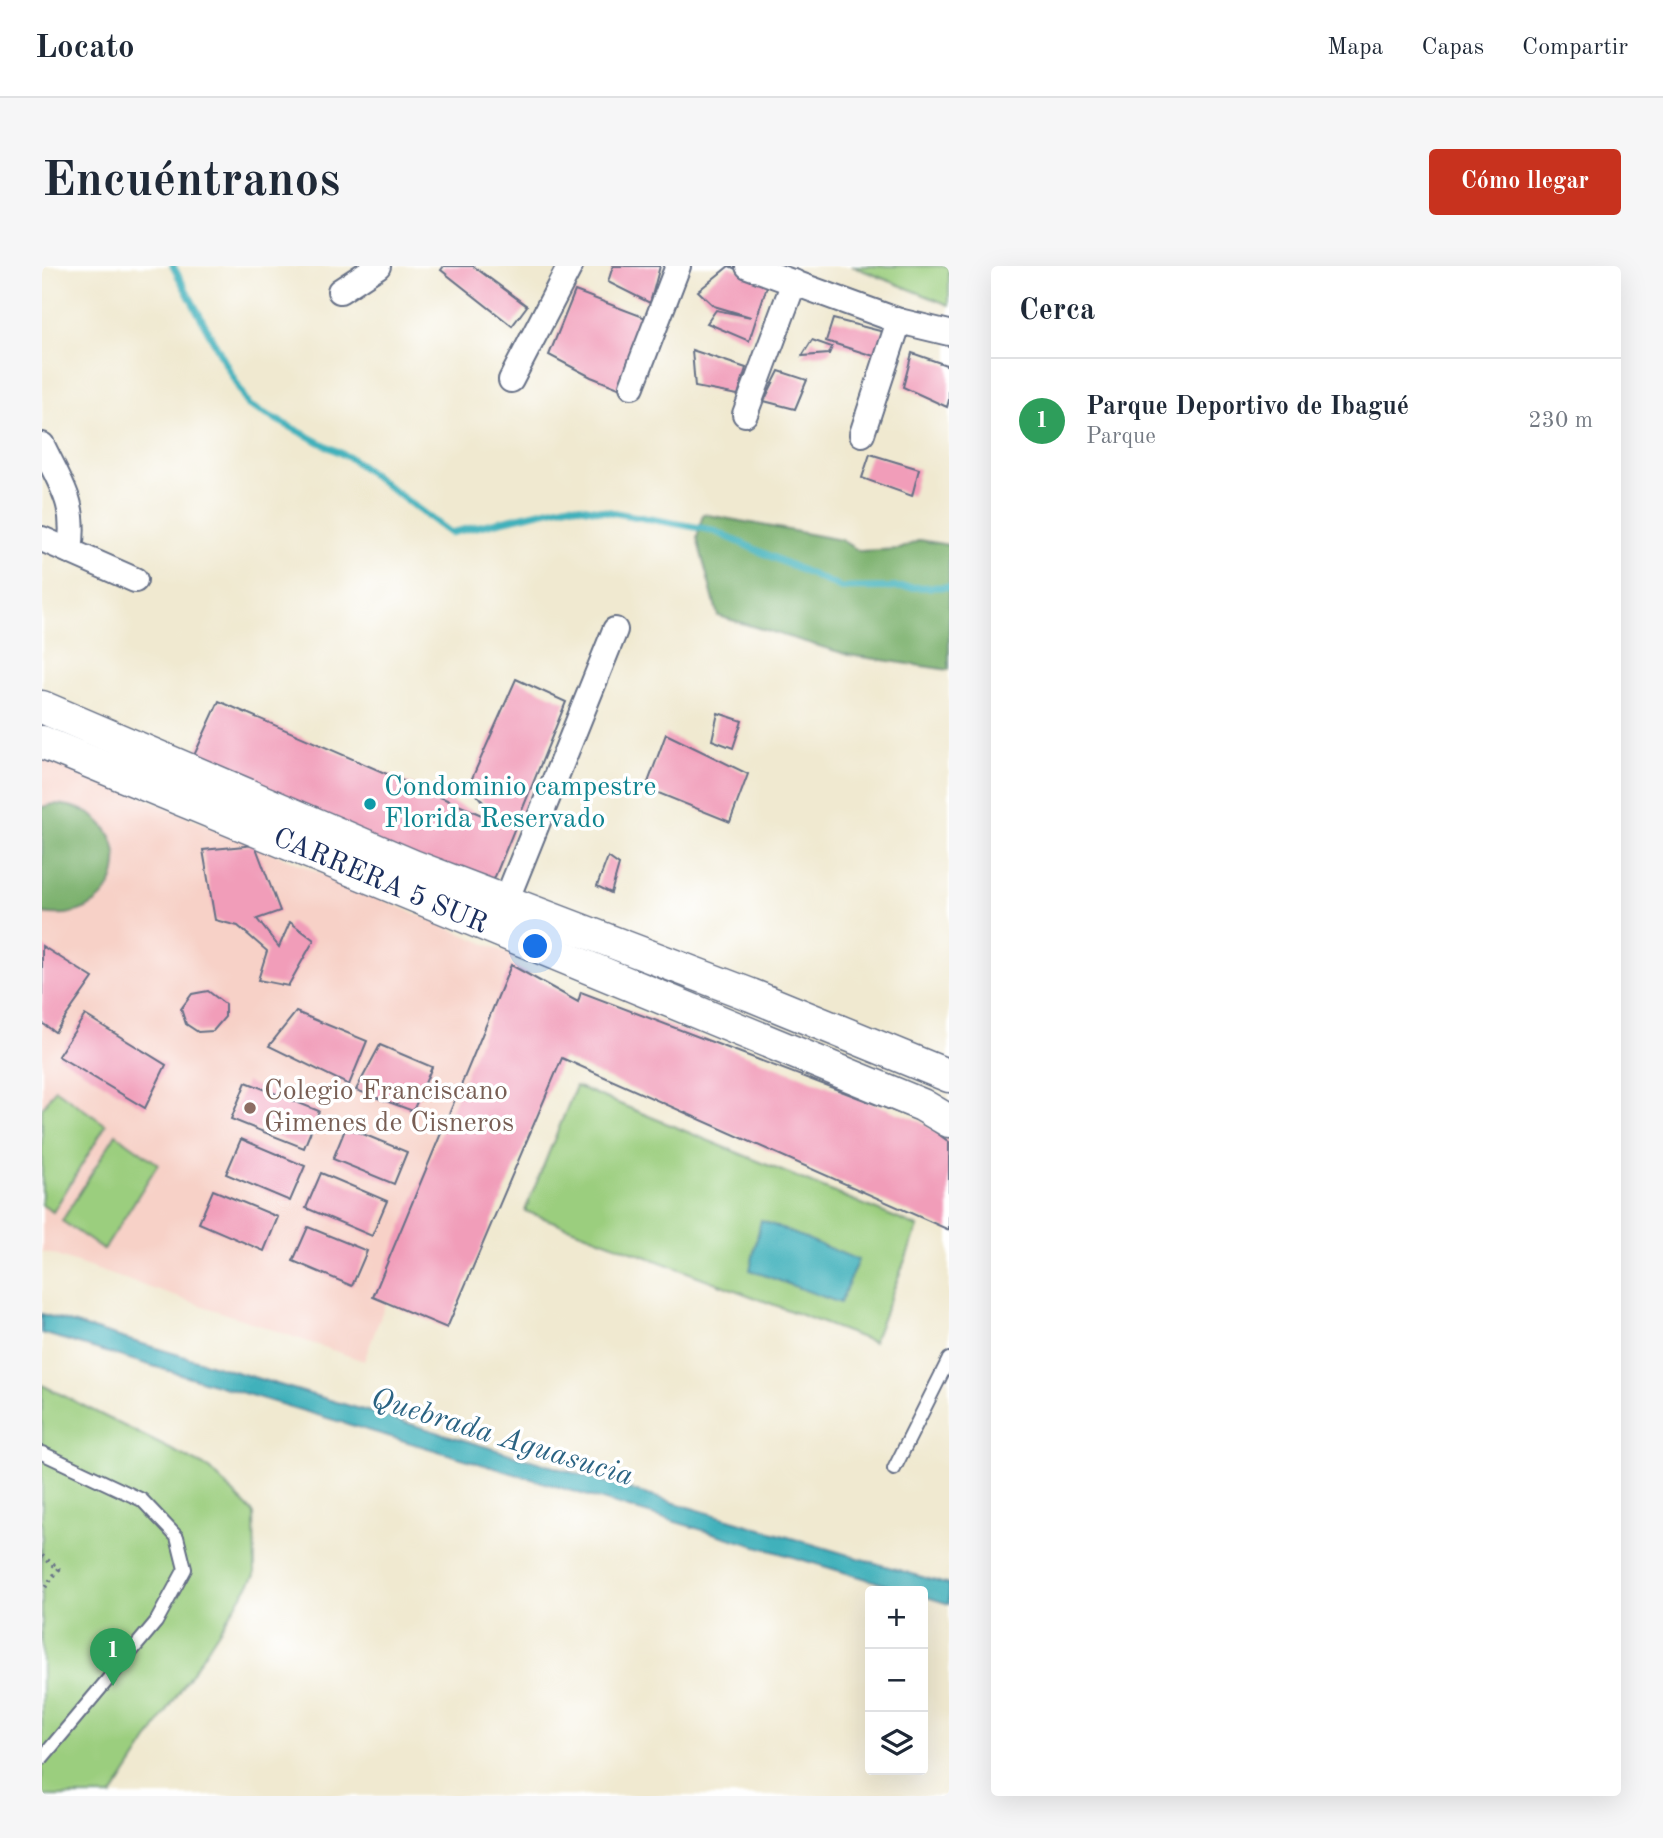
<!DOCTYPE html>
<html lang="es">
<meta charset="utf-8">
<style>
:root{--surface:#fff;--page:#f6f6f7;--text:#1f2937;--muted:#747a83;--line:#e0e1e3;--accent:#c8321e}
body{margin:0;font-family:"Old Standard TT",serif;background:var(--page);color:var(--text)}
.controls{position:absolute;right:21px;bottom:21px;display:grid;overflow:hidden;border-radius:7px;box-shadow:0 7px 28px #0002}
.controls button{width:63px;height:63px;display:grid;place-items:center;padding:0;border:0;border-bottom:2px solid var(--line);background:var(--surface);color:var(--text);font:35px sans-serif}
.you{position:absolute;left:494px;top:681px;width:24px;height:24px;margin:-18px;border:5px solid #fff;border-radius:50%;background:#1a73e8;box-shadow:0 0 0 10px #1a73e833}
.badge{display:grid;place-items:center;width:46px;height:46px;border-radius:50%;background:var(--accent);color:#fff;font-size:23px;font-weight:700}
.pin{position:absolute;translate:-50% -58px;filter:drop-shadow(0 2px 4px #0008)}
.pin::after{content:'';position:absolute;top:37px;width:24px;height:21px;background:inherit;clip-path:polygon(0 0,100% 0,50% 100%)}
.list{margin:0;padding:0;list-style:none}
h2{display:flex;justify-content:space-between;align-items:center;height:91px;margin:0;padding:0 28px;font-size:30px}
h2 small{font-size:23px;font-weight:400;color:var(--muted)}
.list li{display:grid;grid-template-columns:46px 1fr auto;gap:21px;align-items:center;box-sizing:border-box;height:126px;padding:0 28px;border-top:2px solid var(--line)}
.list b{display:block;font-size:26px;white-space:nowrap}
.list p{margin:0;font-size:23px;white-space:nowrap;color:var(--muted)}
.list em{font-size:23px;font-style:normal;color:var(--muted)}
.icon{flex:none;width:38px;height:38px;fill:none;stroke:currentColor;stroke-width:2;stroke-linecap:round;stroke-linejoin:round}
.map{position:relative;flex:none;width:907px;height:1530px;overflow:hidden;border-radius:7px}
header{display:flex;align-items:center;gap:42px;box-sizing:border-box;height:98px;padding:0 35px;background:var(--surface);border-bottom:2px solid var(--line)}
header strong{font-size:33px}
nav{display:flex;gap:38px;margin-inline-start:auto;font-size:24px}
.intro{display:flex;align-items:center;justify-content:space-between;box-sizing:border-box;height:168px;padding:0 42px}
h1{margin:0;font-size:49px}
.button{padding:18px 32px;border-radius:7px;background:var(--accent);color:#fff;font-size:24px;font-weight:700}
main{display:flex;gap:42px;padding:0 42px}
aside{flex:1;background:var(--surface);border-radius:7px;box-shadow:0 7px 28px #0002}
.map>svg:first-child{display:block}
.built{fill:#f7d1c7}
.green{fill:#9bce7e;stroke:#5b7e6e;stroke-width:2}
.forest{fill:#7cb16d;stroke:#4c7066;stroke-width:2}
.water{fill:#41b1bb;stroke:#2e708c;stroke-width:2}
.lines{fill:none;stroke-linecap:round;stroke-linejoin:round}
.stream{stroke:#41b1bb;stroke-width:7}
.building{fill:#f19db9}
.service-casing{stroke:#667086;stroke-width:16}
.minor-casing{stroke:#667086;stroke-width:28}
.tertiary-casing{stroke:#667086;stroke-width:35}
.path{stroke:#667086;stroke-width:4.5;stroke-dasharray:2 5;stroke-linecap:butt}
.service{stroke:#fff;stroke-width:12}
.minor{stroke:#fff;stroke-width:24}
.tertiary{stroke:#fff;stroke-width:32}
.culture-dot{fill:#0f9aa8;stroke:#fff;stroke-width:2.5}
.education-dot{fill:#8d6e63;stroke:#fff;stroke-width:2.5}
.labels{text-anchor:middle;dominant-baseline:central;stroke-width:7;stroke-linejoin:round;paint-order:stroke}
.culture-label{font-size:28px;fill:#0d838f;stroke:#fff;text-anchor:start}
.street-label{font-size:28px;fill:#1b2f5e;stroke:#fff}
.education-label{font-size:28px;fill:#785e54;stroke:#fff;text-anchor:start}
.water-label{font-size:30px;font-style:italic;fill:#2a6383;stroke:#fff}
</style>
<header>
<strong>Locato</strong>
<nav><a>Mapa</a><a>Capas</a><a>Compartir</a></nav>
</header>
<div class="intro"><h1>Encuéntranos</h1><a class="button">Cómo llegar</a></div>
<main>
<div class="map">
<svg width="907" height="1530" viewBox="0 0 907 1530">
<rect width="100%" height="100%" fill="#fff"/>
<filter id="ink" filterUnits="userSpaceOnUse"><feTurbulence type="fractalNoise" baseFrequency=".0143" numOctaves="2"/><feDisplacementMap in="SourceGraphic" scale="14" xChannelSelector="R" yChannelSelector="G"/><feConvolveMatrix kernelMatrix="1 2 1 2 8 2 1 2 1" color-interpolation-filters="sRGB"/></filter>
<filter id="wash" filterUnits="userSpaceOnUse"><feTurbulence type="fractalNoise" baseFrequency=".00686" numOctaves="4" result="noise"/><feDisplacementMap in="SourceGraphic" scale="28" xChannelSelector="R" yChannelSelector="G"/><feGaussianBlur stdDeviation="1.57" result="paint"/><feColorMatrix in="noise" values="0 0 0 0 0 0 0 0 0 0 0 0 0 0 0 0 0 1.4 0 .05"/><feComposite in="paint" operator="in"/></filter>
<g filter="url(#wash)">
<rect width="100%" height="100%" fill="#f0e9d0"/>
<!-- built -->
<path class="built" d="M0,488L472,690L322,1095L0,985Z"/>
<!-- green -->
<g class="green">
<path d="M810,0H907V39Z"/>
<path d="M534,820L876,961L831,1076L483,945Z"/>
<path d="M13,823L64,859L11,946L0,939V843Z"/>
<path d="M74,868L116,898L62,984L20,955Z"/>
<path d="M0,1119L168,1203L212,1248L213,1309L70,1530H0Z"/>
</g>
<!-- forest -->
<g class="forest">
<path d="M661,248L799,274L817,285L858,283L878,274L907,279V404L807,389L676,350L655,272Z"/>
<path d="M12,538C103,543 90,662 0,647V541Z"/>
</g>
<!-- water -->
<g class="water">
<path d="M719,954L816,994L798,1037L708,1004Z"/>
<path d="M0,1048L907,1319V1338L881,1330V1325H865L0,1067Z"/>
</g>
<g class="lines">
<!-- stream -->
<path class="stream" d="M131,0L206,139L308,192L408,267L528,239L670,264L799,322L907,321"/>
</g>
<g id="blocks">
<!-- building -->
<g class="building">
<path d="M402,0H431L485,40L470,60L399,4Z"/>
<path d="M571,0H618L608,37L566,16Z"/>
<path d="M687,0L726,17L707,75L665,57L674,44L709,51L672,40L656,25Z"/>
<path d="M533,25L612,55L584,125L549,111L507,89Z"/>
<path d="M791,53L842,66L835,91L784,75Z"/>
<path d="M770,74L790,81L787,88L760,90Z"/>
<path d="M650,84L704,102L696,129L653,121Z"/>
<path d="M870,87L907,100V134L905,141L861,121Z"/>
<path d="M737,105L765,114L753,143L722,135Z"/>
<path d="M828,188L877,203L870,230L820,212Z"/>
<path d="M474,413L524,436L446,628L149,496L177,435L458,557L427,519Z"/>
<path d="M676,447L700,455L691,482L670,474Z"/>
<path d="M624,468L706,508L688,556L604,522Z"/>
<path d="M213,579L238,645L215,653L237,681L248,656L272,674L246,720L216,714L225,685L196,660L173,654L161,584Z"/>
<path d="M566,591L577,599L569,627L555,620Z"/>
<path d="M0,680L51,712L13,766L0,757Z"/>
<path d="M469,699L536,736L539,726L880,856L907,876V964L520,792L405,1062L331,1031Z"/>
<path d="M166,725L183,738V751L171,765L156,766L144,758L139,743L150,728Z"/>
<path d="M254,746L325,775L307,819L227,780Z"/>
<path d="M43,749L124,799L103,842L16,790Z"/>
<path d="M338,779L390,801L371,845L314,824Z"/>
<path d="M204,816L277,845L262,882L189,853Z"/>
<path d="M304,861L365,886L352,918L291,893Z"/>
<path d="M199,873L263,900L248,935L184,908Z"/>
<path d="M279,907L345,935L330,970L264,942Z"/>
<path d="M171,924L236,951L222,985L157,957Z"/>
<path d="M266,961L325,985L310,1020L251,995Z"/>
</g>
</g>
</g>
<g filter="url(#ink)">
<use href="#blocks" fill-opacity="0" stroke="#667086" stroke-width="2"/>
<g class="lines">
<!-- service casing -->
<g class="service-casing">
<g id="service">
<path d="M0,1187L100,1234L135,1271L143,1303L114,1356L0,1492"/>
<path d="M852,1203L907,1093"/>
</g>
</g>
<!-- minor casing -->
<g class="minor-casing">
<g id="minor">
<path d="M706,0L857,55L907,67"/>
<path d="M298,25L336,0"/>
<path d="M469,114L528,0"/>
<path d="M590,120L636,0"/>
<path d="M703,148L752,16"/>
<path d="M820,168L857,55"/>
<path d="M0,179C20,221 35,237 28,285"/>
<path d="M0,273L93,314"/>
<path d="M464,635L573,364"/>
</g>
</g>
<!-- tertiary casing -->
<g class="tertiary-casing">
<g id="tertiary">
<path d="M0,441L371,600L709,729L907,810"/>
<path d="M0,476L880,839L907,855"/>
</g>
</g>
<!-- path -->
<path class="path" d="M0,1290L17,1303L0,1325"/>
<!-- service -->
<use href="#service" class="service"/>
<!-- minor -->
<use href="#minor" class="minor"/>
<!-- tertiary -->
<use href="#tertiary" class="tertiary"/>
</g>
</g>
<!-- markers -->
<circle class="culture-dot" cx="328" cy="538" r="7"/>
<circle class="education-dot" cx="208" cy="842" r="7"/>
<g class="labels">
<!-- culture labels -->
<g class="culture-label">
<text x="342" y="522">Condominio campestre<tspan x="342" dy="32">Florida Reservado</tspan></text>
</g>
<!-- street labels -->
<g class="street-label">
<text transform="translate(338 616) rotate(23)">CARRERA 5 SUR</text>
</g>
<!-- education labels -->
<g class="education-label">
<text x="222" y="826">Colegio Franciscano<tspan x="222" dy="32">Gimenes de Cisneros</tspan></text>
</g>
<!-- water labels -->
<g class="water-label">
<text transform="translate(460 1172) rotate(17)">Quebrada Aguasucia</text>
</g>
</g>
</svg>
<div class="controls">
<button>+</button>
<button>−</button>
<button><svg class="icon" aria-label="layers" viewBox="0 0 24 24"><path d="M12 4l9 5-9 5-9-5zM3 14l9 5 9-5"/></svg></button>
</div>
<div class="you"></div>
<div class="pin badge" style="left:71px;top:1420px;background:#2e9e5b">1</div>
</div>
<aside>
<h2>Cerca<small></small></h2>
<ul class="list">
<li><span class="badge" style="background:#2e9e5b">1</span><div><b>Parque Deportivo de Ibagué</b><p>Parque</p></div><em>230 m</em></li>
</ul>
</aside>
</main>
